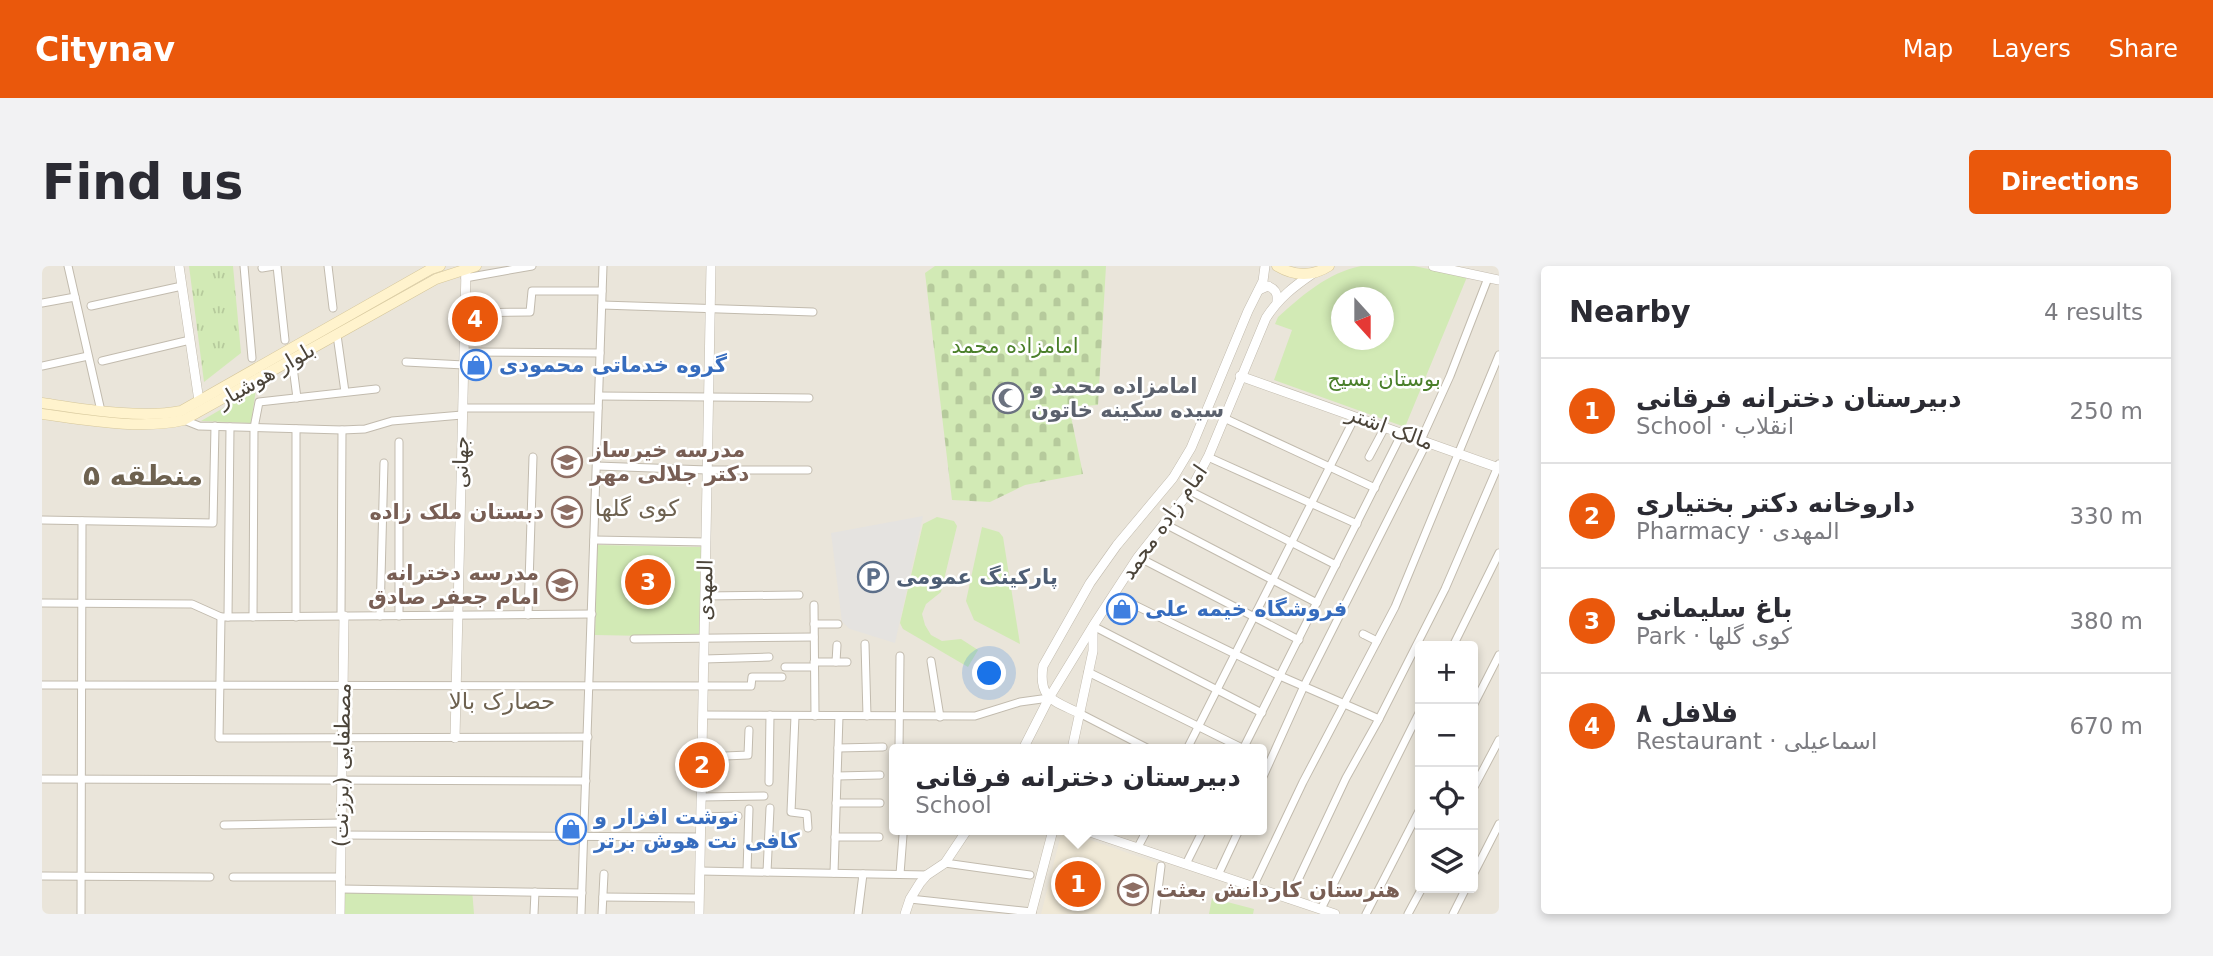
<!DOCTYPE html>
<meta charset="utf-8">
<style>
:root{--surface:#fff;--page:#f2f2f3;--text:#2b2b33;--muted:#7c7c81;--line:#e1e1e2;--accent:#ea580c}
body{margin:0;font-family:"DejaVu Sans",Vazirmatn,sans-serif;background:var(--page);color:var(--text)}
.controls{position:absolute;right:21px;bottom:21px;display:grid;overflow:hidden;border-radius:7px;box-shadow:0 4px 10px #0003}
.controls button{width:63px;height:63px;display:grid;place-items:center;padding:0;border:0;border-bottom:2px solid var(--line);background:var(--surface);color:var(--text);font:35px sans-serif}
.compass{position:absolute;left:1289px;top:21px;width:63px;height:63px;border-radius:50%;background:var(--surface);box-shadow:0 4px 10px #0003;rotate:159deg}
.you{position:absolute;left:948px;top:408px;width:24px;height:24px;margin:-18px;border:5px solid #fff;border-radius:50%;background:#1a73e8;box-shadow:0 0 0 10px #1a73e833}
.badge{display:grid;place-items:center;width:46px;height:46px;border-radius:50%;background:var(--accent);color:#fff;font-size:23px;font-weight:700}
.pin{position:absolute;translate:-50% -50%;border:4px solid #fff;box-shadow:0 2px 7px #0006}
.popup{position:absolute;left:847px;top:478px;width:378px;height:91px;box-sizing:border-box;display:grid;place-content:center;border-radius:7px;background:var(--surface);filter:drop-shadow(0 2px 5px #0005);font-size:23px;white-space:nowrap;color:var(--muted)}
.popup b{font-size:26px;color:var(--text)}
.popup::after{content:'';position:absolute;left:50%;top:100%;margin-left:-14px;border:14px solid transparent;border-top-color:var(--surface)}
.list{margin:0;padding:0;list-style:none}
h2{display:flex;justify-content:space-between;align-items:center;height:91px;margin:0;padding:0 28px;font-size:30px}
h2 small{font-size:23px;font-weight:400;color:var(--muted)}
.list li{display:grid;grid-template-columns:46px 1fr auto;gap:21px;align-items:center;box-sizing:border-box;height:105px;padding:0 28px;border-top:2px solid var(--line)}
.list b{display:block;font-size:26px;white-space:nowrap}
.list p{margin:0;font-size:23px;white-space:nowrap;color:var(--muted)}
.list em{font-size:23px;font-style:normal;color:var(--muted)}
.icon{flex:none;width:38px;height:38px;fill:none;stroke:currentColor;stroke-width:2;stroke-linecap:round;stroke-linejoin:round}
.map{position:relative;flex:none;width:1457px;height:648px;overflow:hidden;border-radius:7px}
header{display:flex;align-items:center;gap:42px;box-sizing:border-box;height:98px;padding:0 35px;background:var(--accent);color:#fff}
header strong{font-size:33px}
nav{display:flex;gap:38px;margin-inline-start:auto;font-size:24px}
.intro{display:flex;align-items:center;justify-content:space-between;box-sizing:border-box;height:168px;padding:0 42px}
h1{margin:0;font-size:49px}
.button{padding:18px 32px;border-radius:7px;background:var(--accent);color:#fff;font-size:24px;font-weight:700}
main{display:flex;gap:42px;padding:0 42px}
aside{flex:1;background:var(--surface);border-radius:7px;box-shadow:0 4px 10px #0003}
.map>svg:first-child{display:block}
.residential{fill:#eae5da;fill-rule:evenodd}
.education{fill:#efe8d6}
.grass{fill:url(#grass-tufts)}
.cemetery{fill:url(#cemetery-stones)}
.green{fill:#d2eab5;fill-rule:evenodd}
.parking{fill:#e5e3e0}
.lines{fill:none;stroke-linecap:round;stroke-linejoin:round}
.minor-casing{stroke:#c2bbae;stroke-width:9}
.tertiary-casing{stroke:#c2bbae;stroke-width:10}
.secondary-casing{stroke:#d6c79b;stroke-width:11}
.minor{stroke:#fff;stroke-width:7}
.tertiary{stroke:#fff;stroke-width:9}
.secondary{stroke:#fff3cd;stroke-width:10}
.labels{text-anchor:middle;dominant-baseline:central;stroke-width:5;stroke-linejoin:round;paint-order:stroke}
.park-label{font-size:21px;fill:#4a7f2a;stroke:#fff}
.shop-label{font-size:21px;font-weight:bold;fill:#366cbe;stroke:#fff;text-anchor:start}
.street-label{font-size:21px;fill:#4b4439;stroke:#fff}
.worship-label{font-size:21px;font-weight:bold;fill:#5b616d;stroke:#fff;text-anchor:start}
.education-label{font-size:21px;font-weight:bold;fill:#785e54;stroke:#fff;text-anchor:start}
.service-label{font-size:21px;font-weight:bold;fill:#4e5e75;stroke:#fff;text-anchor:start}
.neighbourhood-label{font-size:23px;fill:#6e6250;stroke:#fff}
.district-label{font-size:28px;font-weight:bold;fill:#6e6250;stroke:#fff}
</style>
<header>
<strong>Citynav</strong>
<nav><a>Map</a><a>Layers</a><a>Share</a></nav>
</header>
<div class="intro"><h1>Find us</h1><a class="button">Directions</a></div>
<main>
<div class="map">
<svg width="1457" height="648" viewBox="0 0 1457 648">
<defs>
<pattern id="grass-tufts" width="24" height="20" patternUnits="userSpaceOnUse" patternTransform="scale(1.75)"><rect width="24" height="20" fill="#d2eab5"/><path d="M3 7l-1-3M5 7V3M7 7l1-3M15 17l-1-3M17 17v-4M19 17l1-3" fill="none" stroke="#b6ca9c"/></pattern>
<pattern id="cemetery-stones" width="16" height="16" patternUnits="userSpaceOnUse" patternTransform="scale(1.75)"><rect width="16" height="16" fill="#d2eab5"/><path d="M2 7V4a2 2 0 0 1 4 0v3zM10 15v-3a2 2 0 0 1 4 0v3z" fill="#b6ca9c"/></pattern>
</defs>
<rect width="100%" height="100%" fill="#f6f3ec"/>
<!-- residential -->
<path class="residential" d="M0,0H1457V648H0ZM1300,32H1342V74H1300ZM1378,380H1431V622H1378ZM852,483H1220V564H852Z"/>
<!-- education -->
<path class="education" d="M1020,564L1115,597L1108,648H999Z"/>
<!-- grass -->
<path class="grass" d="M147,0H191L199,87L162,116Z"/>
<!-- cemetery -->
<path class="cemetery" d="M893,0H1064L1056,139L1027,141L1041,208L983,219L948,236L910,234L883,7Z"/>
<!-- green -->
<g class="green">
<path d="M1319,0H1372L1425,11L1363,161L1232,114L1250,64L1233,58L1236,51C1261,29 1285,7 1319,0ZM1300,32H1342V74H1300Z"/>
<path d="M214,123L209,157L159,155Z"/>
<path d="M895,251L912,255L915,260L899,326L884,338L880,348L883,359L889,369L900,375L919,373L936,384L926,401L861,363L858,357L881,258Z"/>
<path d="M940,261L957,266L961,271L978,378L932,354L924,335Z"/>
<path d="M555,279L659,281L657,371L553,369Z"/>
<path d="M430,623L432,648H300L301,625Z"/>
<path d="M1170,632L1212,643L1211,648H1167Z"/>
</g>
<!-- parking -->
<path class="parking" d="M881,250L853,377L808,363L800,356L789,267Z"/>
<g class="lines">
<!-- minor casing -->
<g class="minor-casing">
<g id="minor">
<path d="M26,0L59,145"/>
<path d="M202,0L210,92"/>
<path d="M235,0L243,74"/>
<path d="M286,0L291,42"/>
<path d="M220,2L232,0"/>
<path d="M423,12L490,0"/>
<path d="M0,37L33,31"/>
<path d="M560,39L771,46"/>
<path d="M49,40L140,20"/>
<path d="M423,47L488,46L490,25H560"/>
<path d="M295,69L303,126"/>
<path d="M422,86L558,87"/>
<path d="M60,95L148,74"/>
<path d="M364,96L422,99"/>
<path d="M0,100L46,90"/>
<path d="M251,101L255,132"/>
<path d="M557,130L767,132"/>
<path d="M421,142H556"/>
<path d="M1182,152L1333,222"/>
<path d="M142,154L157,160L300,164L323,163L350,155L420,149"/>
<path d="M1379,174L1408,110L1446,12"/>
<path d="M1166,191L1315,258"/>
<path d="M1327,191L1343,161"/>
<path d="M555,200L665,204H766"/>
<path d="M1148,225L1294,299"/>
<path d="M0,254L171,257L173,160"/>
<path d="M1123,258L1275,337"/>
<path d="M552,274L664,276"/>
<path d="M1096,291L1257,374"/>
<path d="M1072,329L1238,410L1337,453"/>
<path d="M663,330L757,329"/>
<path d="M0,337L150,338L179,351L550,348"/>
<path d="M772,339L773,450"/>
<path d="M486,349L491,191"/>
<path d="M299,350L300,164"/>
<path d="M338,350L342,197"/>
<path d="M357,350V176"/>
<path d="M179,351L177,472L546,471"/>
<path d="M186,351L188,161"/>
<path d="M211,351L212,162L217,136L334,123"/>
<path d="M254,351V163"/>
<path d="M772,358H796"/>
<path d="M1051,360L1220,447"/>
<path d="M1321,368L1335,375"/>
<path d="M592,373L772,371"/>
<path d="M823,378L825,450"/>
<path d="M1411,380L1457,287"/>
<path d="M662,393L727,391"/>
<path d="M889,395L898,451"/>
<path d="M772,396H805"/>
<path d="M794,396L795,379"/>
<path d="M743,401H772"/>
<path d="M1046,406L1202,483"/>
<path d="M0,419L709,420L710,411H740"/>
<path d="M1431,440L1457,389"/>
<path d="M1037,447L1107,483"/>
<path d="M661,449L933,450L978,436L1007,432"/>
<path d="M753,450L749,546L765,548L766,562"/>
<path d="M796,482L841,481"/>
<path d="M857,483L858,390"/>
<path d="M1145,483L1313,151"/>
<path d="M1201,483L1360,167"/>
<path d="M660,491L706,489L707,464"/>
<path d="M795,510L838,509"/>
<path d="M0,513L544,515"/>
<path d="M1220,513L1262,420L1385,176"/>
<path d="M727,516L728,449"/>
<path d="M1431,523L1457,474"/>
<path d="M659,531L722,530"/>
<path d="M794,537H838"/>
<path d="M659,551L696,550"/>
<path d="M182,559L300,557"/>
<path d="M299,569L658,571"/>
<path d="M793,571H837"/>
<path d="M1096,581L1105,564"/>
<path d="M903,597L988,609"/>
<path d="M1144,598L1161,564"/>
<path d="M658,605L885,609"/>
<path d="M705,605L707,543"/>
<path d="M725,606L728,542"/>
<path d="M792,607L797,450"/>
<path d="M858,608L861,569"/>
<path d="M1176,609L1197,564"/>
<path d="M1431,609L1457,558"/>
<path d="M0,610L168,611"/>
<path d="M191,611H299"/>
<path d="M1211,621L1261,516L1353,341L1457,89"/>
<path d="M299,623L540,627"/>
<path d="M561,631L657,632"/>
<path d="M868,633L990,646"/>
<path d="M1247,633L1304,512L1337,453L1403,323L1457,198"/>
<path d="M1279,643L1378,445"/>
<path d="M39,648L40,255"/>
<path d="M492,648L493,626"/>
<path d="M539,648L561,0"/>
<path d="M560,648L562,608"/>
<path d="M816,648L821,608"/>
<path d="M1113,648L1119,600"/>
<path d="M1324,648L1378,543"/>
<path d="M1366,648L1380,622"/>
<path d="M1411,648L1424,622"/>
</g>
</g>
<!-- tertiary casing -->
<g class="tertiary-casing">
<g id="tertiary">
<path d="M137,0L157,135"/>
<path d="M1391,0L1457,14"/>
<path d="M1217,24L1226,20C1233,23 1236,27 1235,35"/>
<path d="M1198,110L1457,202"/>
<path d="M1037,447C1012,435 996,433 1001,400L1048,317L1075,279L1131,212L1149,182L1206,45L1221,15L1223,0"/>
<path d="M413,472L424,3"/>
<path d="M981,483L1007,432L1051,360L1096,291L1148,225L1167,189L1224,52C1237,32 1251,21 1270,8"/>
<path d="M1030,483L1051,385V361"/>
<path d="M1042,564L1293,648"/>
<path d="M298,648L302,350"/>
<path d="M657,648L669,0"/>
<path d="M863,648L868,633L878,617L885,609L903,597L925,564"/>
<path d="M989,648L1011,564"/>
</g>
</g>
<!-- secondary casing -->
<g class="secondary-casing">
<g id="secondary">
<path d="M1235,0C1252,10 1270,11 1287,0"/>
<path d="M0,137C41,143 99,153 139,145L389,3L398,0"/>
<path d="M0,148C45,154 98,164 142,154L394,13L434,0"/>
</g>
</g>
<!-- minor -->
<use href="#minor" class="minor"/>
<!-- tertiary -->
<use href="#tertiary" class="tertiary"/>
<!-- secondary -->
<use href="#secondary" class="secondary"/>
</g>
<!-- icons -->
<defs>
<g id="shop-ring" transform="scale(1.575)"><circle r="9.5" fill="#fff" stroke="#3f7fe0" stroke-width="1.5"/><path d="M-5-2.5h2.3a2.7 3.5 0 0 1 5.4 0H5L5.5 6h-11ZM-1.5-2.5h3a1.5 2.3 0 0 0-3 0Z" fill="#3f7fe0"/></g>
<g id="mosque-ring" transform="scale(1.575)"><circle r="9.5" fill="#fff" stroke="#6b7280" stroke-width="1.5"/><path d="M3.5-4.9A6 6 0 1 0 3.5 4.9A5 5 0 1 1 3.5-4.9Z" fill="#6b7280"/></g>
<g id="school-ring" transform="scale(1.575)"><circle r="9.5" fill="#fff" stroke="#8d6e63" stroke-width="1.5"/><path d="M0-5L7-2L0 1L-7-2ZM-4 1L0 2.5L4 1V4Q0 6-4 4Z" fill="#8d6e63"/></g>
<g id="parking-ring" transform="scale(1.575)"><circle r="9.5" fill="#fff" stroke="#5c6f8a" stroke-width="1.5"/><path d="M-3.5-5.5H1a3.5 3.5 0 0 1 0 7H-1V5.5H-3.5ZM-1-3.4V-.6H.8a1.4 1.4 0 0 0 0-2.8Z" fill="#5c6f8a"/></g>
</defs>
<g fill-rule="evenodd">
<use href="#shop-ring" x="434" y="99"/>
<use href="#mosque-ring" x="966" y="132"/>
<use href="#school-ring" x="525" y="196"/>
<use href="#school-ring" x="525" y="246"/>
<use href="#parking-ring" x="831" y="311"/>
<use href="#school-ring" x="520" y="319"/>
<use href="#shop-ring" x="1080" y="343"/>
<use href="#shop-ring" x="529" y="563"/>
<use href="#school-ring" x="1091" y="624"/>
</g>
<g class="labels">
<!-- park labels -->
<g class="park-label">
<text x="973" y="80">امامزاده محمد</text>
<text x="1342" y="113">بوستان بسیج</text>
</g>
<!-- shop labels -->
<g class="shop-label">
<text x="457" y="99">گروه خدماتی محمودی</text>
<text x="1103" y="343">فروشگاه خیمه علی</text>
<text x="552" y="551">نوشت افزار و<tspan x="552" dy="24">کافی نت هوش برتر</tspan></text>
</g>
<!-- street labels -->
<g class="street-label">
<text transform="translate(224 109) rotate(-30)">بلوار هوشیار</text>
<text transform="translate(1348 162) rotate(20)">مالک اشتر</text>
<text transform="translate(419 196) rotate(-89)">جهانی</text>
<text transform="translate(1122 256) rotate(-55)">امام زاده محمد</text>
<text transform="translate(663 324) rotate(-89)">المهدی</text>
<text transform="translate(300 499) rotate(-89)">مصطفایی (برزنت)</text>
</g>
<!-- worship labels -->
<g class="worship-label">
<text x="989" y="120">امامزاده محمد و<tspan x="989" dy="24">سیده سکینه خاتون</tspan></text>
</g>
<!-- education labels -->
<g class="education-label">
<text x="548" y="184">مدرسه خیرساز<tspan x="548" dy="24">دکتر جلالی مهر</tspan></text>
<text x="502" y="246" text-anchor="end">دبستان ملک زاده</text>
<text x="497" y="307" text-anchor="end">مدرسه دخترانه<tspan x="497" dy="24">امام جعفر صادق</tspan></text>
<text x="1114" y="624">هنرستان کاردانش بعثت</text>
</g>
<!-- service labels -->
<g class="service-label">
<text x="854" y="311">پارکینگ عمومی</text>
</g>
<!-- neighbourhood labels -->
<g class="neighbourhood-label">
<text x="595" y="242">کوی گلها</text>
<text x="460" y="435">حصارک بالا</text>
</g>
<!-- district labels -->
<g class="district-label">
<text x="101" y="209">منطقه ۵</text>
</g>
</g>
</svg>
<div class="controls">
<button>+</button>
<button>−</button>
<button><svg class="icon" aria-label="locate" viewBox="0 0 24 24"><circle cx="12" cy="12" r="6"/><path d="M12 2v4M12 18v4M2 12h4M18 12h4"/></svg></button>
<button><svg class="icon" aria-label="layers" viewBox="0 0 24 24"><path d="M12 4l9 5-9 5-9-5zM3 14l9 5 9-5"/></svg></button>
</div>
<svg class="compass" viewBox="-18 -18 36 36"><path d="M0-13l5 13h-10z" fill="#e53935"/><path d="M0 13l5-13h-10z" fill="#7c7c81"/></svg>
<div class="you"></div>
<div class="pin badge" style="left:1036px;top:618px">1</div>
<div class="popup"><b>دبیرستان دخترانه فرقانی</b>School</div>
<div class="pin badge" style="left:660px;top:499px">2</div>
<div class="pin badge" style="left:606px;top:316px">3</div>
<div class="pin badge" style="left:433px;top:53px">4</div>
</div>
<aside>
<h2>Nearby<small>4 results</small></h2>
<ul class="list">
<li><span class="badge">1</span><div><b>دبیرستان دخترانه فرقانی</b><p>School · انقلاب</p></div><em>250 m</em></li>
<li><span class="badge">2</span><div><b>داروخانه دکتر بختیاری</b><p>Pharmacy · المهدی</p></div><em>330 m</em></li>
<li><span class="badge">3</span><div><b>باغ سلیمانی</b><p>Park · کوی گلها</p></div><em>380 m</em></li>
<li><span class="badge">4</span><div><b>فلافل ۸</b><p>Restaurant · اسماعیلی</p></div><em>670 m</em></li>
</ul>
</aside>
</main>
